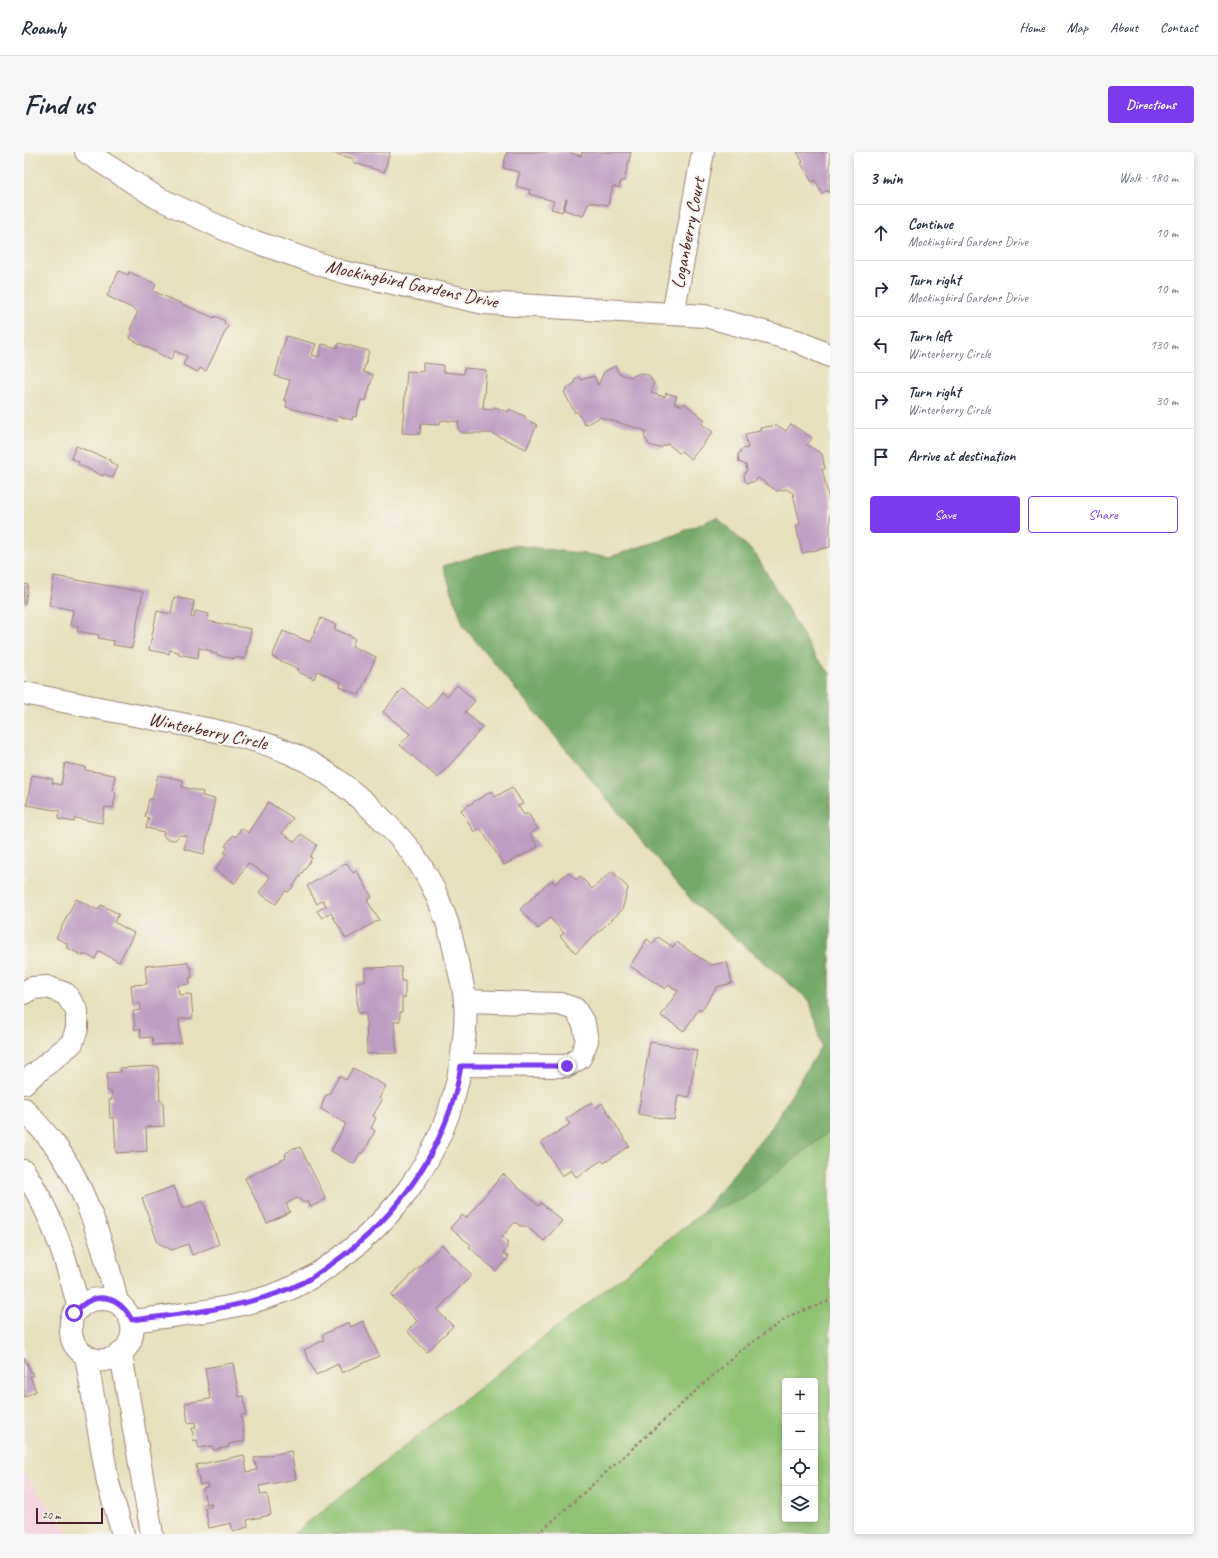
<!DOCTYPE html>
<meta charset="utf-8">
<style>
:root{--surface:#fff;--page:#f6f6f7;--text:#1f2937;--muted:#747a83;--line:#e0e1e3;--accent:#7c3aed}
body{margin:0;font-family:Caveat,sans-serif;background:var(--page);color:var(--text)}
.controls{position:absolute;right:12px;bottom:12px;display:grid;overflow:hidden;border-radius:4px;box-shadow:0 2px 6px #0003}
.controls button{width:36px;height:36px;display:grid;place-items:center;padding:0;border:0;border-bottom:1px solid var(--line);background:var(--surface);color:var(--text);font:20px sans-serif}
.scale{position:absolute;left:12px;bottom:10px;width:67px;box-sizing:border-box;padding-left:4px;border:2px solid #4a1f2b;border-top:0;font-size:11px;line-height:14px;white-space:nowrap;color:#4a1f2b;-webkit-text-stroke:3px #f7f3e8;paint-order:stroke}
.stop{position:absolute;width:12px;height:12px;margin:-9px;border:3px solid #7c3aed;border-radius:50%;background:#fff}
.stop.end{background:#7c3aed;border-color:#fff;box-shadow:0 1px 4px #0008}
.list{margin:0;padding:0;list-style:none}
h2{display:flex;justify-content:space-between;align-items:center;height:52px;margin:0;padding:0 16px;font-size:17px}
h2 small{font-size:13px;font-weight:400;color:var(--muted)}
.list li{display:grid;grid-template-columns:26px 1fr auto;gap:12px;align-items:center;box-sizing:border-box;height:56px;padding:0 16px;border-top:1px solid var(--line)}
.list b{display:block;font-size:15px;white-space:nowrap}
.list p{margin:0;font-size:13px;white-space:nowrap;color:var(--muted)}
.list em{font-size:13px;font-style:normal;color:var(--muted)}
.actions{display:flex;gap:8px;padding:12px 16px}
.actions a{flex:1;padding:9px 0;border:1px solid var(--accent);border-radius:4px;text-align:center;font-size:14px;color:var(--accent)}
.actions .main{background:var(--accent);color:#fff}
.icon{flex:none;width:22px;height:22px;fill:none;stroke:currentColor;stroke-width:2;stroke-linecap:round;stroke-linejoin:round}
.map{position:relative;flex:none;width:806px;height:1382px;overflow:hidden;border-radius:4px}
header{display:flex;align-items:center;gap:24px;box-sizing:border-box;height:56px;padding:0 20px;background:var(--surface);border-bottom:1px solid var(--line)}
header strong{font-size:19px}
nav{display:flex;gap:22px;margin-inline-start:auto;font-size:14px}
.intro{display:flex;align-items:center;justify-content:space-between;box-sizing:border-box;height:96px;padding:0 24px}
h1{margin:0;font-size:28px}
.button{padding:10px 18px;border-radius:4px;background:var(--accent);color:#fff;font-size:14px;font-weight:700}
main{display:flex;gap:24px;padding:0 24px}
aside{flex:1;background:var(--surface);border-radius:4px;box-shadow:0 2px 6px #0003}
.map>svg:first-child{display:block}
.built{fill:#f3cfdf}
.green{fill:#91c374;stroke:#6e7150;fill-rule:evenodd}
.forest{fill:#74a966;stroke:#5f6448}
.building{fill:#be9dc2}
.lines{fill:none;stroke-linecap:round;stroke-linejoin:round}
.street-casing{stroke:#988074;stroke-width:24}
.path{stroke:#988074;stroke-width:2.5;stroke-dasharray:3 3;stroke-linecap:butt}
.street{stroke:#fff;stroke-width:22}
.route{stroke:#7c3aed;stroke-width:5}
.labels{text-anchor:middle;dominant-baseline:central;stroke-width:3;stroke-linejoin:round;paint-order:stroke}
.street-label{font-size:19px;fill:#4a1f2b;stroke:#f7f3e8}
</style>
<header>
<strong>Roamly</strong>
<nav><a>Home</a><a>Map</a><a>About</a><a>Contact</a></nav>
</header>
<div class="intro"><h1>Find us</h1><a class="button">Directions</a></div>
<main>
<div class="map">
<svg width="806" height="1382" viewBox="0 0 806 1382">
<rect width="100%" height="100%" fill="#f7f3e8"/>
<filter id="ink" filterUnits="userSpaceOnUse"><feTurbulence type="fractalNoise" baseFrequency=".025" numOctaves="2"/><feDisplacementMap in="SourceGraphic" scale="8" xChannelSelector="R" yChannelSelector="G"/><feConvolveMatrix kernelMatrix="1 2 1 2 8 2 1 2 1" color-interpolation-filters="sRGB"/></filter>
<filter id="wash" filterUnits="userSpaceOnUse"><feTurbulence type="fractalNoise" baseFrequency=".012" numOctaves="4" result="noise"/><feDisplacementMap in="SourceGraphic" scale="16" xChannelSelector="R" yChannelSelector="G"/><feGaussianBlur stdDeviation="0.9" result="paint"/><feColorMatrix in="noise" values="0 0 0 0 0 0 0 0 0 0 0 0 0 0 0 0 0 1.4 0 .05"/><feComposite in="paint" operator="in"/></filter>
<g filter="url(#wash)">
<rect width="100%" height="100%" fill="#e7e0bd"/>
<!-- built -->
<path class="built" d="M0,1322L46,1382H0Z"/>
<!-- green -->
<path class="green" d="M806,961V1382H269ZM761,1229H791V1367H761Z"/>
<!-- forest -->
<path class="forest" d="M693,365L732,403L791,504L806,521V979L719,1047L676,1063L748,975L797,894L786,849L669,750L440,475L419,414L490,393L586,405L648,384Z"/>
<g id="blocks">
<!-- building -->
<g class="building">
<path d="M305,0H366L360,20L330,11L331,7Z"/>
<path d="M483,0H544L557,4L558,0H607L600,29H597L595,36L589,34L584,53L565,50L559,64L540,58L543,47H542L538,60L527,57L530,49L505,42L506,38L492,34L496,20L479,16Z"/>
<path d="M773,0H806V42L804,38L798,41L791,28L788,30L777,11L779,10Z"/>
<path d="M95,119L104,123L105,120L132,132L129,139L190,166L191,164L201,169L200,172L204,174L182,219L176,216L174,220L159,213L163,204L151,199L147,208L105,186L108,179L106,178L114,159L83,144Z"/>
<path d="M262,184L292,192L288,203L295,205L298,192L313,196L315,191L345,199L339,220L349,223L342,249L337,248L332,265L329,264L328,268L314,264L313,269L262,255L263,249L260,248L266,228L251,224Z"/>
<path d="M399,211L419,213V220L440,222V216L462,218L459,257L469,258L471,255L484,260L485,257L501,264V267L513,273L502,297L467,281H438L434,277L435,270L417,268L416,273L397,272L396,282L378,281L383,219L399,220Z"/>
<path d="M591,214L595,222L607,225L616,221L625,223L630,232L627,241L641,245L642,241L653,244L650,251L658,254L660,251L681,268L678,272L689,280L667,307L657,299L655,301L644,292L636,296L625,293L620,284L622,279L576,265L561,273L553,259L551,261L540,240L542,239L541,237L551,231L550,228L555,225L557,228L570,224L574,233L580,220Z"/>
<path d="M767,272L788,286L783,293L798,302L801,317H798L806,352V395L778,401L772,373L776,372L769,341L762,337L753,339L734,326L732,329L724,331L721,329L720,323L723,318L722,313L715,310L714,303L718,297L724,296L721,282L737,279L736,276L753,273L762,279Z"/>
<path d="M52,294L86,308V310L94,314L89,326L80,322L79,324L54,312L55,310L47,306Z"/>
<path d="M30,424L119,440L108,496L89,493L90,489L74,486L75,483L53,479L54,474L46,473L49,458L25,453Z"/>
<path d="M0,432L4,433L1,453H0Z"/>
<path d="M150,445L170,449L167,466H170L171,459L185,462L183,469L227,477L221,507L210,505V507L193,503V502L187,501V499L175,496L174,506L154,502L155,500L146,498L145,502L125,498L133,459L147,462Z"/>
<path d="M297,466L312,473L310,477L331,486L328,494L352,505L335,543L316,535L317,530L293,519L290,527L274,520L275,517L248,505L259,479L286,490Z"/>
<path d="M433,533L451,549L441,560L459,575L414,626L376,593L386,582L359,560L379,536L404,557L418,540L423,544Z"/>
<path d="M41,611L62,615L61,618L91,623L88,639L92,640L89,656L81,655L78,671L51,666L50,670L34,667L36,659L3,653L8,623L29,627L28,631L37,633Z"/>
<path d="M134,623L159,628L158,635L179,640L178,644L191,647L180,702L160,697L163,684L156,683L151,688L142,687L139,683L140,680L122,676L125,666L121,665L125,647L128,648Z"/>
<path d="M488,635L499,652L494,654L500,663L504,661L514,677L506,682L514,695L480,713L456,676L450,680L437,658L467,639L471,645Z"/>
<path d="M244,650L269,666L258,681L271,690L277,682L293,693L286,705L288,706L268,736L264,740L261,739L252,752L235,741L246,725L224,711L211,731L191,718L202,702L200,701L204,695L201,694L209,683L212,685L217,676L224,681Z"/>
<path d="M323,711L329,721L333,719L348,745L343,748L355,768L322,787L307,761L298,766L293,759L302,754L299,748L293,752L283,734Z"/>
<path d="M588,719L604,736L598,758L552,801L536,784L540,781L526,766L514,777L496,757L528,728L531,732L544,720L552,728L556,724L568,737Z"/>
<path d="M52,747L74,758L77,753L95,762L90,770L110,781L95,810L75,799L71,807L60,802L59,804L42,795L44,792L32,786Z"/>
<path d="M634,785L649,795L652,790L687,813L703,810L708,831L693,835L677,859L675,857L660,879L637,864L654,839L645,833L641,837L606,814L623,787L629,792Z"/>
<path d="M164,810V815H167L168,826H165L166,832L154,833L155,843L167,842L169,866L155,867L157,891L129,893L128,885L117,886L116,877L111,878L109,859L117,858L116,851L109,852L107,833L123,832L121,814Z"/>
<path d="M377,815L378,829H381V846H378V860H376V869L370,870L373,901L343,902L342,861H334L332,830H341V816Z"/>
<path d="M626,890L673,898L665,945L654,943L650,968L614,962Z"/>
<path d="M134,914L136,949H139L140,974L122,975L123,999L92,1001L90,966H86L85,948H88L87,939H83V921L97,920L96,916Z"/>
<path d="M329,916L362,934L355,946L358,948L349,964L352,966L347,976L351,979L339,1002L336,1001L330,1012L307,999L322,972L297,957L301,944L305,942L315,924L322,928Z"/>
<path d="M568,950L572,956L578,951L605,994L580,1011L578,1008L552,1025L547,1018L538,1024L517,991L546,972L542,967Z"/>
<path d="M271,995L272,997L276,995L302,1047L287,1055L284,1049L281,1051L273,1046L262,1052L266,1060L243,1071L221,1026L262,1006L261,1002Z"/>
<path d="M479,1022L515,1054L517,1051L538,1069L520,1089L502,1074H496L491,1070L478,1085L483,1089V1096L479,1101L485,1105L472,1119L445,1095L447,1093L426,1076L438,1063L442,1066Z"/>
<path d="M150,1034L158,1057L179,1049L195,1092L168,1103L164,1092L148,1098L134,1091L118,1046Z"/>
<path d="M418,1093L448,1123L413,1158L429,1174L403,1200L383,1179L393,1169L367,1143Z"/>
<path d="M339,1169L355,1204L318,1221L314,1212L292,1223L280,1198L300,1188L298,1183L325,1170L327,1175Z"/>
<path d="M0,1205L9,1224H6L12,1239L0,1245Z"/>
<path d="M209,1211L215,1245L220,1244L222,1262L217,1263L221,1289L204,1292L205,1295L189,1298L188,1294L175,1296L173,1288L170,1289L168,1276H172L171,1270L164,1271L161,1251L186,1247L181,1216Z"/>
<path d="M267,1299L272,1327L235,1334L237,1343L243,1342L247,1363L223,1368L224,1375L209,1379L207,1371L185,1376L181,1356L188,1354L187,1351L182,1352L179,1336L184,1335L183,1331L176,1333L172,1313L220,1303L223,1320L233,1318L230,1306Z"/>
</g>
</g>
</g>
<g filter="url(#ink)">
<use href="#blocks" fill-opacity="0" stroke="#988074" stroke-width="1"/>
<g class="lines">
<!-- street casing -->
<g class="street-casing">
<g id="street">
<path d="M62,0L132,45L217,85L319,120L460,151L681,164L773,189L806,204"/>
<path d="M649,162L679,0"/>
<path d="M0,541C47,551 95,560 142,569C203,581 264,590 314,629C336,645 357,665 376,686C405,718 424,763 432,805C435,820 440,834 441,849C443,869 440,890 437,910C423,1004 363,1082 281,1129C235,1156 160,1162 108,1169"/>
<path d="M0,841L8,836L23,835L42,842L53,859V877L48,891L0,931"/>
<path d="M437,913L543,914L556,906L563,889L560,872L551,857L536,852L441,849"/>
<path d="M0,957C10,969 21,980 30,992C61,1032 82,1101 93,1150C132,1182 88,1227 57,1200C51,1195 47,1188 47,1179C44,1151 70,1142 93,1150"/>
<path d="M0,1019C28,1061 42,1108 55,1156"/>
<path d="M97,1202L128,1382"/>
<path d="M62,1204L84,1331L99,1382"/>
</g>
</g>
<!-- path -->
<path class="path" d="M514,1382L716,1199L765,1164L806,1149"/>
<!-- street -->
<use href="#street" class="street"/>
</g>
</g>
<g class="lines" filter="url(#ink)">
<!-- route -->
<path class="route" d="M50,1161C70,1138 94,1142 108,1168C165,1161 226,1156 278,1131C289,1126 299,1117 309,1111C375,1065 424,994 437,914H543"/>
</g>
<g class="labels">
<!-- street labels -->
<g class="street-label">
<text transform="translate(664 81) rotate(-79)">Loganberry Court</text>
<text transform="translate(388 132) rotate(12)">Mockingbird Gardens Drive</text>
<text transform="translate(184 579) rotate(12)">Winterberry Circle</text>
</g>
</g>
</svg>
<div class="controls">
<button>+</button>
<button>−</button>
<button><svg class="icon" aria-label="locate" viewBox="0 0 24 24"><circle cx="12" cy="12" r="6"/><path d="M12 2v4M12 18v4M2 12h4M18 12h4"/></svg></button>
<button><svg class="icon" aria-label="layers" viewBox="0 0 24 24"><path d="M12 4l9 5-9 5-9-5zM3 14l9 5 9-5"/></svg></button>
</div>
<div class="scale">20 m</div>
<div class="stop" style="left:50px;top:1161px"></div>
<div class="stop end" style="left:543px;top:914px"></div>
</div>
<aside>
<h2>3 min<small>Walk · 180 m</small></h2>
<ul class="list">
<li><svg class="icon" aria-label="ahead" viewBox="0 0 24 24"><path d="M12 20V5M6 11l6-6 6 6"/></svg><div><b>Continue</b><p>Mockingbird Gardens Drive</p></div><em>10 m</em></li>
<li><svg class="icon" aria-label="right" viewBox="0 0 24 24"><path d="M7 20v-9h11M14 6l5 5-5 5"/></svg><div><b>Turn right</b><p>Mockingbird Gardens Drive</p></div><em>10 m</em></li>
<li><svg class="icon" aria-label="left" viewBox="0 0 24 24"><path d="M17 20v-9H6M10 6l-5 5 5 5"/></svg><div><b>Turn left</b><p>Winterberry Circle</p></div><em>130 m</em></li>
<li><svg class="icon" aria-label="right" viewBox="0 0 24 24"><path d="M7 20v-9h11M14 6l5 5-5 5"/></svg><div><b>Turn right</b><p>Winterberry Circle</p></div><em>30 m</em></li>
<li><svg class="icon" aria-label="arrive" viewBox="0 0 24 24"><path d="M6 21V4h12l-3 4 3 4H6"/></svg><div><b>Arrive at destination</b></div></li>
</ul>
<div class="actions"><a class="main">Save</a><a>Share</a></div>
</aside>
</main>
